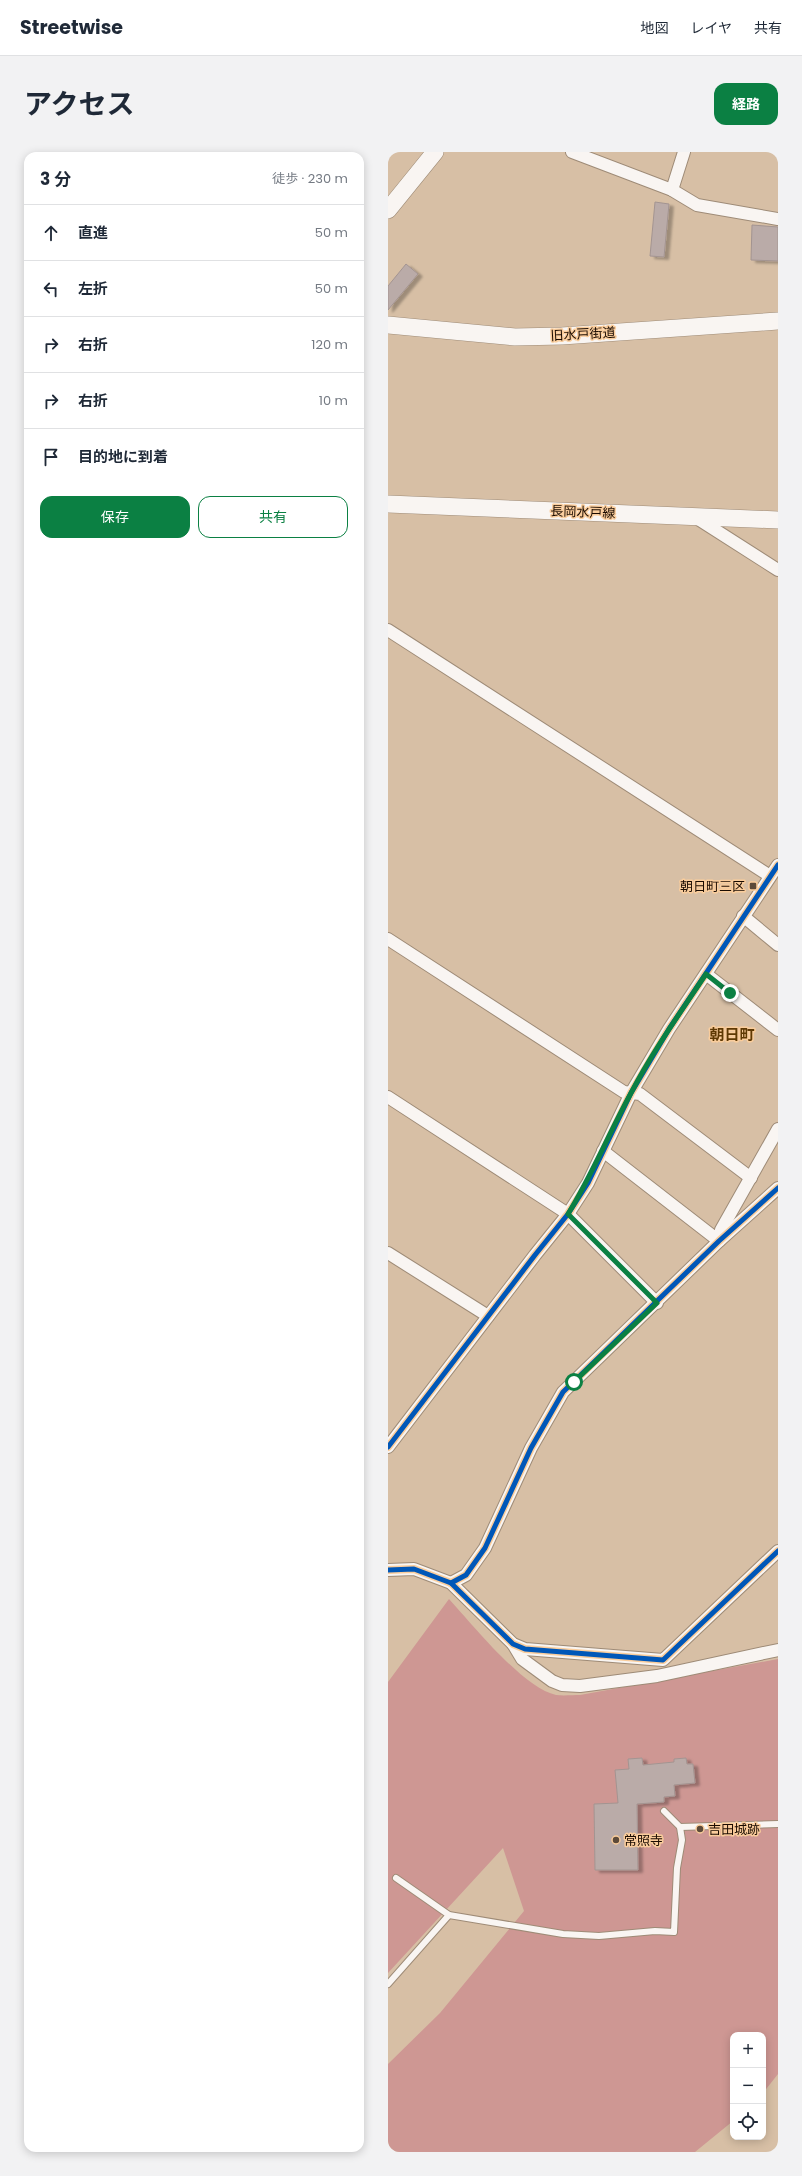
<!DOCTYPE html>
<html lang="ja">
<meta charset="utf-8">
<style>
:root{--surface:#fff;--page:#f2f2f3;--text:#1f2937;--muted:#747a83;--line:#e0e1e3;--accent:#0b8043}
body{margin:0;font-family:Poppins,"Noto Sans JP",sans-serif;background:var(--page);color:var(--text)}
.controls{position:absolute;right:12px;bottom:12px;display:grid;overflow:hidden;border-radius:8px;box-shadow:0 2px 10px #0003}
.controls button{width:36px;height:36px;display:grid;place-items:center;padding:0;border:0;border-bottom:1px solid var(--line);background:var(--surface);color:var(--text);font:20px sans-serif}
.stop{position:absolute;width:12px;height:12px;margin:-9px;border:3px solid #0b8043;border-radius:50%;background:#fff}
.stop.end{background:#0b8043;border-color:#fff;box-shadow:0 1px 4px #0008}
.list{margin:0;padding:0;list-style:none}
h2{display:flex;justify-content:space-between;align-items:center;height:52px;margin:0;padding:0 16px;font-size:17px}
h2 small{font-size:13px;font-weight:400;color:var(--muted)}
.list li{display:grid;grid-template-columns:26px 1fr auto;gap:12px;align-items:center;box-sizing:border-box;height:56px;padding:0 16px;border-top:1px solid var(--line)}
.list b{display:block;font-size:15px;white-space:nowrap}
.list em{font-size:13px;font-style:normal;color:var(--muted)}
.actions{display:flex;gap:8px;padding:12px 16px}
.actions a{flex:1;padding:9px 0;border:1px solid var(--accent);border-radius:12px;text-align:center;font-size:14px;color:var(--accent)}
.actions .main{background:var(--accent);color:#fff}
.icon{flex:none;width:22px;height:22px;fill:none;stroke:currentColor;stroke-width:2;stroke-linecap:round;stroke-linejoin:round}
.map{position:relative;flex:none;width:390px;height:2000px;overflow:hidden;border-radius:12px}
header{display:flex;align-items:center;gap:24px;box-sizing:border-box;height:56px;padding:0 20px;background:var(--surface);border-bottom:1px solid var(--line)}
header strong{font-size:19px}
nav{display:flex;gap:22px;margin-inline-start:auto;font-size:14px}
.intro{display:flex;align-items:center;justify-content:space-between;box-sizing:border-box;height:96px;padding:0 24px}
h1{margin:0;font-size:28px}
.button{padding:10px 18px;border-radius:12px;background:var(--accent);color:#fff;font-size:14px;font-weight:700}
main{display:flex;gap:24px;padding:0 24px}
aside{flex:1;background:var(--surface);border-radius:12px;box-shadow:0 2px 10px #0003}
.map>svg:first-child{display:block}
.forest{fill:#ce9793}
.building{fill:#baaba8;stroke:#a39491;filter:url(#shadow)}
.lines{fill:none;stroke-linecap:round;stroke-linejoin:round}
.lane-casing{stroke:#9e8b77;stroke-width:8}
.street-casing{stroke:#9e8b77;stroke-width:14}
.secondary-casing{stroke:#9e8b77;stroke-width:18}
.lane{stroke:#f9f5f2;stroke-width:6}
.street{stroke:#f9f5f2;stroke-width:12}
.secondary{stroke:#f9f5f2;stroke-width:17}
.cycleway-casing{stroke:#facd9c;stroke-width:8}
.cycleway{stroke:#0057b8;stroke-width:5}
.route{stroke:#0b8043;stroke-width:5}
.poi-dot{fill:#5c4a3a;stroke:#facd9c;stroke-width:1.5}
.labels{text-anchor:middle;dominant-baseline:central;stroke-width:3;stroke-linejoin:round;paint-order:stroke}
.street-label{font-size:13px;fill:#1a0b00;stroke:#facd9c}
.poi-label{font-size:13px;fill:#1a0b00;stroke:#facd9c;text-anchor:start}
.quarter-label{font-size:15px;font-weight:bold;fill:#5e3904;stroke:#facd9c}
</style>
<header>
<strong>Streetwise</strong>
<nav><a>地図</a><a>レイヤ</a><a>共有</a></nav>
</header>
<div class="intro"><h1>アクセス</h1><a class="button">経路</a></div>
<main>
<aside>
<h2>3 分<small>徒歩 · 230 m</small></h2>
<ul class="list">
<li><svg class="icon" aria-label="ahead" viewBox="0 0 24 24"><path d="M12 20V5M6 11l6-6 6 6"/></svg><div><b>直進</b></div><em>50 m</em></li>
<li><svg class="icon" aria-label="left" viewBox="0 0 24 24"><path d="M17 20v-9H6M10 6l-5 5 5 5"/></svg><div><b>左折</b></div><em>50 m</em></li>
<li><svg class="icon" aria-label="right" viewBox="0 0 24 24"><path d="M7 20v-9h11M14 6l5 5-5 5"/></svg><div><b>右折</b></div><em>120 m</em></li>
<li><svg class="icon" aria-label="right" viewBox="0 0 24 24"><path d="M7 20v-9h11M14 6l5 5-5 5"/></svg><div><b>右折</b></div><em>10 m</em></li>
<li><svg class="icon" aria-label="arrive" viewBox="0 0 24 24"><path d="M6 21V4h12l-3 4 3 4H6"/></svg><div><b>目的地に到着</b></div></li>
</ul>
<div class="actions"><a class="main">保存</a><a>共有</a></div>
</aside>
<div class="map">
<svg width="390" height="2000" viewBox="0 0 390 2000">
<defs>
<filter id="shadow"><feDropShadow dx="4.5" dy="2.5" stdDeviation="1" flood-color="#0004"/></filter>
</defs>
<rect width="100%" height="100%" fill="#d7bfa5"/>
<!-- forest -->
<path class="forest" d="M61,1447C84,1472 135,1536 168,1543C175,1544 185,1543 192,1543L390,1507V1922L375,1941V1883H345V1969L307,2000H0V1912L52,1861L136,1759L115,1696L0,1821V1530Z"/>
<!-- building -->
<g class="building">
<path d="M267,50L281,52L276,105L262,104Z"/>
<path d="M364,73L390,75V109L363,108Z"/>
<path d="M18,112L30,122L0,158V134Z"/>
<path d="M254,1606L255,1613L286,1610V1607L298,1606L299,1612H305L307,1631L286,1633L287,1644L276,1645V1650L249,1652L250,1718H207L206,1652L230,1651L227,1618L241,1617L240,1607Z"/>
</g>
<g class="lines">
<!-- lane casing -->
<g class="lane-casing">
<g id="lane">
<path d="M292,1675L390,1672"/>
<path d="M8,1726L61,1763L175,1782L211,1784L267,1779L286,1780L289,1716L294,1688L292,1675L276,1659"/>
<path d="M0,1832L61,1763"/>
</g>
</g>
<!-- street casing -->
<g class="street-casing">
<g id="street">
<path d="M184,0L284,38L309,53L390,67"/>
<path d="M284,38L296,0"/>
<path d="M307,365L390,418"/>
<path d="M0,478L382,724"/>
<path d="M355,764L390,793"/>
<path d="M0,787L236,940L252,942L363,1026"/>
<path d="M318,822L390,878"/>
<path d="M0,945L180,1062L269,1151"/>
<path d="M215,999L331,1089L333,1078L390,977"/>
<path d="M0,1101L100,1164"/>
<path d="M0,1295L147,1103L180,1062L200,1031L243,941L281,877L390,713"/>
<path d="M0,1418L26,1417L63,1431L125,1492L137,1497L275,1508L390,1399"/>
<path d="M63,1431L78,1423L97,1396L143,1296L175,1240L331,1089L390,1036"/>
<path d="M125,1492L134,1507L164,1529L174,1533L192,1534L269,1524L390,1498"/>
</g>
</g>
<!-- secondary casing -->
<g class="secondary-casing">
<g id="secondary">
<path d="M0,58L47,0"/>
<path d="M0,173L127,185L174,184L390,169"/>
<path d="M0,352L390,368"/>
</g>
</g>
<!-- lane -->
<use href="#lane" class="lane"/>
<!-- street -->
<use href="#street" class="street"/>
<!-- secondary -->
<use href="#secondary" class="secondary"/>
<!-- cycleway casing -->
<g class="cycleway-casing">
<g id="cycleway">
<path d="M0,1295L147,1103L180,1062L200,1031L243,941L281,877L390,713"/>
<path d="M0,1418L26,1417L63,1431L125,1492L137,1497L275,1508L390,1399"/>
<path d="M63,1431L78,1423L97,1396L143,1296L175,1240L331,1089L390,1036"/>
</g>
</g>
<!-- cycleway -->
<use href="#cycleway" class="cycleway"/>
</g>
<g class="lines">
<!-- route -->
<path class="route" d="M186,1230L269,1151L180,1062C204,1023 221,981 243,941C265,899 292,861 318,822L342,841"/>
</g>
<!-- markers -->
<g class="poi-dot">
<rect x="361" y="730" width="8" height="8" rx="2"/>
<circle cx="312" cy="1677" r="4"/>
<circle cx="228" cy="1688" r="4"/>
</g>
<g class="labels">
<!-- street labels -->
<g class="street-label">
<text transform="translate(195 182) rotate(-3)">旧水戸街道</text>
<text transform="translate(195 360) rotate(2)">長岡水戸線</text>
</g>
<!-- poi labels -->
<g class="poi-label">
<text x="357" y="734" text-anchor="end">朝日町三区</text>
<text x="320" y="1677">吉田城跡</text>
<text x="236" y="1688">常照寺</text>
</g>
<!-- quarter labels -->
<g class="quarter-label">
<text x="344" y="882">朝日町</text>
</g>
</g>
</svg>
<div class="controls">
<button>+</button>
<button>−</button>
<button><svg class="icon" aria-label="locate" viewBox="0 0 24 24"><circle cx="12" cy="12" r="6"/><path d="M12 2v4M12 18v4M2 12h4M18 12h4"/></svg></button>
</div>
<div class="stop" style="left:186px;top:1230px"></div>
<div class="stop end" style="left:342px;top:841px"></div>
</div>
</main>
